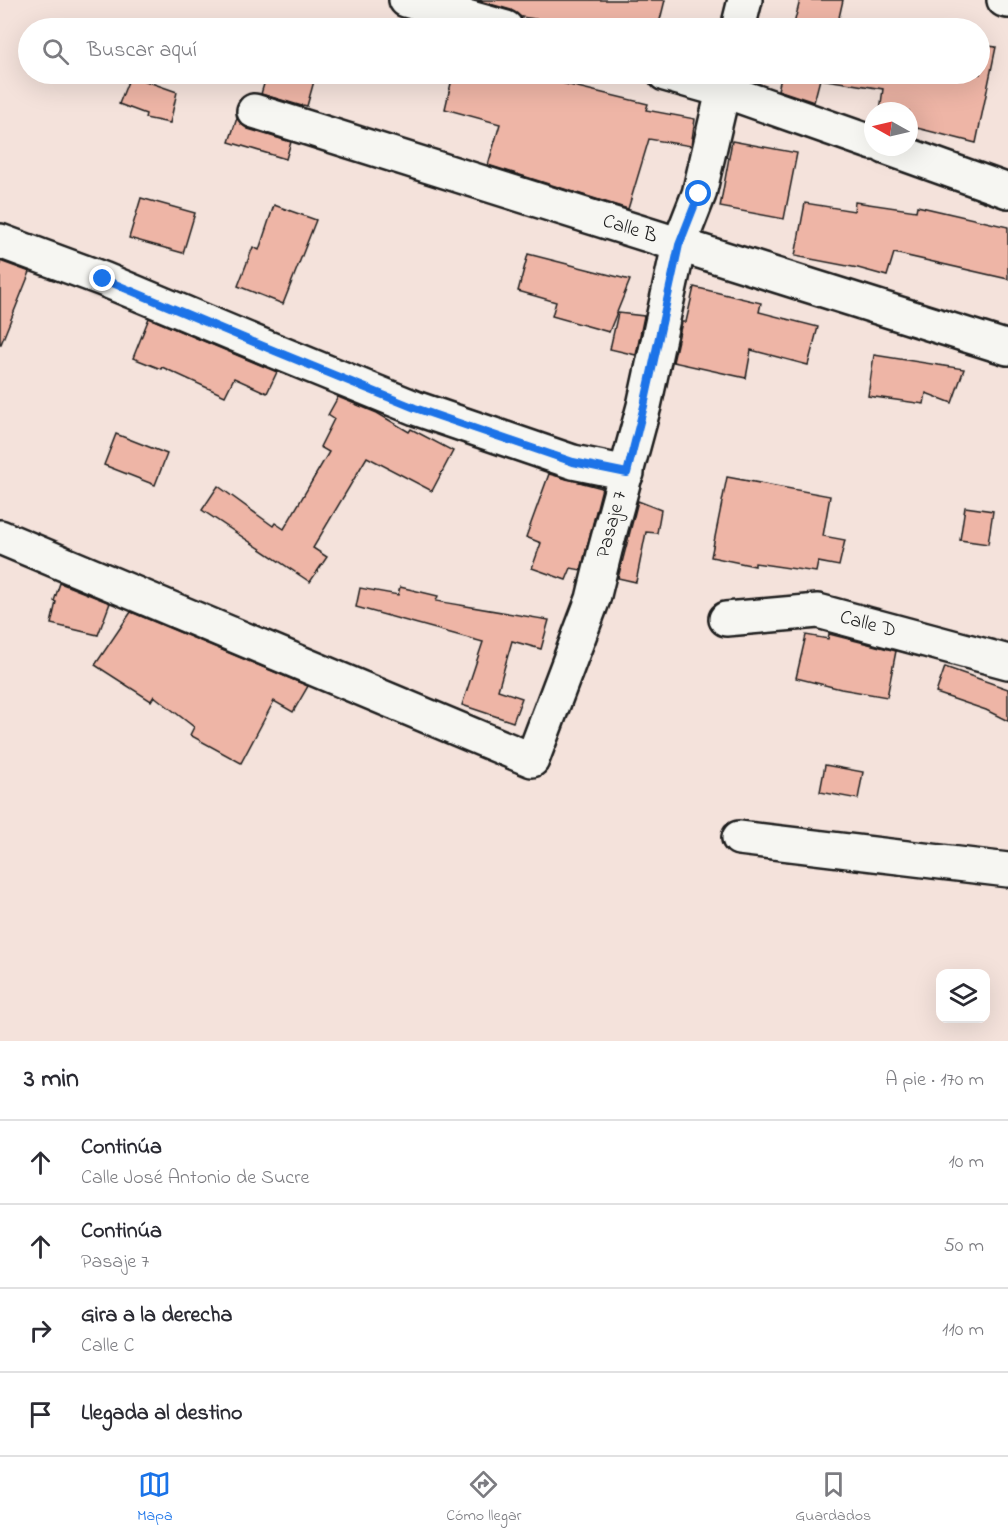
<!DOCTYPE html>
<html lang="es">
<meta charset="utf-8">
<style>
:root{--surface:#fff;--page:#f2f2f3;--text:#2b2b33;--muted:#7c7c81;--line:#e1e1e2;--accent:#1a73e8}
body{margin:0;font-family:"Indie Flower",sans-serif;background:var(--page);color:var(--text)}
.controls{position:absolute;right:18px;bottom:18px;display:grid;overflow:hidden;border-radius:12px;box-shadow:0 6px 24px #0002}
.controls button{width:54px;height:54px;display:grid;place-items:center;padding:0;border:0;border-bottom:2px solid var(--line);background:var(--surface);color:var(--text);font:30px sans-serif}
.compass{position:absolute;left:864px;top:102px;width:54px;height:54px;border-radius:50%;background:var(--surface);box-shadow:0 6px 24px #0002;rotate:278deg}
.stop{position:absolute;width:18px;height:18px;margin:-14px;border:4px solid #1a73e8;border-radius:50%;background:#fff}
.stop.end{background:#1a73e8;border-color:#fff;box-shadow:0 2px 6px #0008}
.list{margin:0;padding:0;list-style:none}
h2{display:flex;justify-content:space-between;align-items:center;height:78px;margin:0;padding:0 24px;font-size:26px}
h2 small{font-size:20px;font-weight:400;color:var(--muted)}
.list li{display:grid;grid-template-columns:39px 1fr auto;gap:18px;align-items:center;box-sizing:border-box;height:84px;padding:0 24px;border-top:2px solid var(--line)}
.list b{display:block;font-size:22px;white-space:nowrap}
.list p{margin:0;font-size:20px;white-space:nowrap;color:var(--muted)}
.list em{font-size:20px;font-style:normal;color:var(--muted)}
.icon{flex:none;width:33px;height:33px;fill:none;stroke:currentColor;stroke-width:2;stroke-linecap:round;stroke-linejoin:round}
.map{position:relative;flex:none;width:1008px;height:1041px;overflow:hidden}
.search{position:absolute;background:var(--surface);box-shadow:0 6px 24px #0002;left:18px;right:18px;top:18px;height:66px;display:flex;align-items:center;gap:15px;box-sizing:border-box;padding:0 21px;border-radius:33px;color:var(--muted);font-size:22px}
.sheet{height:414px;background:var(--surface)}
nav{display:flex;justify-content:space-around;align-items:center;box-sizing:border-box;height:84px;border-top:2px solid var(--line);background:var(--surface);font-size:16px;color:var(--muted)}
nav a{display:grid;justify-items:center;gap:3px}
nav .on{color:var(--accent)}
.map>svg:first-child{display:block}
.building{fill:#eeb5a6;stroke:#1c1c1c;stroke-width:1.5}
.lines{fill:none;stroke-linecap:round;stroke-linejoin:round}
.minor-casing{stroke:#1c1c1c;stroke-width:38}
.minor{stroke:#f6f6f2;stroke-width:33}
.route{stroke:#1a73e8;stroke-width:8}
.labels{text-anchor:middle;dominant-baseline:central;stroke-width:6;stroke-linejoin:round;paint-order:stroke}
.street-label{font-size:20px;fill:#1c1c1c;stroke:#f6f6f2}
</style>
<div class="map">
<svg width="1008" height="1041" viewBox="0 0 1008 1041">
<rect width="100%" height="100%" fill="#f4e2db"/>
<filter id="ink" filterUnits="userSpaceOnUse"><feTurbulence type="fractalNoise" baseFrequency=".0167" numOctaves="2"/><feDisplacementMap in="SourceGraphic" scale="12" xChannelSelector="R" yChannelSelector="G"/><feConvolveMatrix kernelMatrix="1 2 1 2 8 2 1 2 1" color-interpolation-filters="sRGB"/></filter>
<g filter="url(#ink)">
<!-- building -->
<g class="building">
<path d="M476,0H665L658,28H600L521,17L511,10Z"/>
<path d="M800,0H843L838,22L878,28H793Z"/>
<path d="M980,45L996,47L976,143L909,126V111H880L883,89L820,79L814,102L778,90L782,74H980Z"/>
<path d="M267,74H316L307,106L303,105L302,106L261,94Z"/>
<path d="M430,74H524L648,104L646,110L695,119L691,146L649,139L628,209L488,165L500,124L445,109L452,79Z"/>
<path d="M129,79H140L177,92L170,123L145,118L146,114L119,104Z"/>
<path d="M237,118L241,124L248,129L291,142L286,159L229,142Z"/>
<path d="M732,141L797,153L784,219L720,207Z"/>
<path d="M141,198L195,213L183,253L129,238Z"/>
<path d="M855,202L916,211L917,206L1008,227V279L894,253L887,276L858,268L795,256L805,203L854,211Z"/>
<path d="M274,205L316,220L283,304L238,286L253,247L259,250Z"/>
<path d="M528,254L630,280L609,332L552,316L556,302L518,291Z"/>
<path d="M0,261L30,272L1,344H0Z"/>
<path d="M694,287L761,303L759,312L818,327L808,365L751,350L746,378L673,362L682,322H686Z"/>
<path d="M618,313L644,316L636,355L610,349Z"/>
<path d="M149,318L277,372L267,393L234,378L225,396L162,367L161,369L133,358Z"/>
<path d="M874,355L964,369L952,403L926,393L924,404L868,396Z"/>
<path d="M338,397L377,413L409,432L411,429L453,451L432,491L367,457L313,548L327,557L310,582L202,510L218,486L273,526L275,523L284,529L329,452L320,447L334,419L328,415Z"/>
<path d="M116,434L167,454L155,485L104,465Z"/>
<path d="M549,474L602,488L581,570L571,568L566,580L532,568L541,543L526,537Z"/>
<path d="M727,477L830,496L823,536L845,540L839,566L818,562L816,572L755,563V566L711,557Z"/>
<path d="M638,501L661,510L657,533L646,532L636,582L618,578Z"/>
<path d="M965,507L993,511L988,544L960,540Z"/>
<path d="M60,583L110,603L98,635L51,624L56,602L54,601Z"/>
<path d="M400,587L438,596L436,601L549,620L541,649L512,641L498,690L522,698L513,722L462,705L483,642L356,607L360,588L398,595Z"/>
<path d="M131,612L308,686L293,712L274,701L241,763L190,735L194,727L154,696L151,701L95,665Z"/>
<path d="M829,634L896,651L887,697L841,689L796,678L806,635L828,639Z"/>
<path d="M945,667L1008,689V721L986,710L936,693Z"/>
<path d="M825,765L863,772L858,799L820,792Z"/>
</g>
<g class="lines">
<!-- minor casing -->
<g class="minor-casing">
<g id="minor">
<path d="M406,0L506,28"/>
<path d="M1004,0L1008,1"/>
<path d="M738,28L745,0"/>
<path d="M665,74L722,90L873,143"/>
<path id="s1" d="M254,111L1008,348"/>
<path d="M885,147L1008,191"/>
<path d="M0,241L103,279L275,351L415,408L573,462L627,473"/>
<path id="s2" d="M0,537L532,760L593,599L605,550L644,406L679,245L699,194L727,74"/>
<path id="s3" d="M726,619L818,611L1008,662"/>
<path d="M739,838L1008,870"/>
</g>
</g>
<!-- minor -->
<use href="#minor" class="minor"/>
</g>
</g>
<g class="lines" filter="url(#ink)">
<!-- route -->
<path class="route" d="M103,279L275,351L415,408L573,462L627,473L644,406L679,245L699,194"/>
</g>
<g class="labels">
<!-- street labels -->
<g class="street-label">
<text stroke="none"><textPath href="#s1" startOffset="394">Calle B</textPath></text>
<text stroke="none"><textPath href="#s2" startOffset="826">Pasaje 7</textPath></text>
<text stroke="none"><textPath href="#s3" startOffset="144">Calle D</textPath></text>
</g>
</g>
</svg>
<div class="controls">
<button><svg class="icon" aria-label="layers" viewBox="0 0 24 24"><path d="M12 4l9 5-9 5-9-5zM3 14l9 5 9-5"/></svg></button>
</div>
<svg class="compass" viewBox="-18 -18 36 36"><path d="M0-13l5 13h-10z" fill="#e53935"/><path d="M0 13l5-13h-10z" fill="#7c7c81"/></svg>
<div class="stop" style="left:699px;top:194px"></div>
<div class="stop end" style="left:103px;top:279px"></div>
<div class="search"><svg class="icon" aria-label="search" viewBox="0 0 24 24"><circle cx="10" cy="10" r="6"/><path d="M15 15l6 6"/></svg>Buscar aquí</div>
</div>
<section class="sheet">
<h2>3 min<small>A pie · 170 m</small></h2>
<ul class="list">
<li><svg class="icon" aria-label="ahead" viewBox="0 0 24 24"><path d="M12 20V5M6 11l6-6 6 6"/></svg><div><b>Continúa</b><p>Calle José Antonio de Sucre</p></div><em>10 m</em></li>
<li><svg class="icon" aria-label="ahead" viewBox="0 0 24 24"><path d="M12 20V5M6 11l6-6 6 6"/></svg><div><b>Continúa</b><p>Pasaje 7</p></div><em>50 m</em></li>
<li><svg class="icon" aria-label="right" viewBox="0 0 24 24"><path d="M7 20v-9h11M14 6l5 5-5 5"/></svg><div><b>Gira a la derecha</b><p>Calle C</p></div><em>110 m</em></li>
<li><svg class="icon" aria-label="arrive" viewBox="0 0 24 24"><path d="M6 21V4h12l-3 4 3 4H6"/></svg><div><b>Llegada al destino</b></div></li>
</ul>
</section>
<nav>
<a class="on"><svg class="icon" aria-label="map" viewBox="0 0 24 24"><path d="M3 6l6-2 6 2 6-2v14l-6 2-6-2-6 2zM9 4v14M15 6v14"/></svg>Mapa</a>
<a><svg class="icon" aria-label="directions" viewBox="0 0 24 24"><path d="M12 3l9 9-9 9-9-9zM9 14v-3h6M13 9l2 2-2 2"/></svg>Cómo llegar</a>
<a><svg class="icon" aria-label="saved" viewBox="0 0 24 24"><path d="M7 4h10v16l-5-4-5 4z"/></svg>Guardados</a>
</nav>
